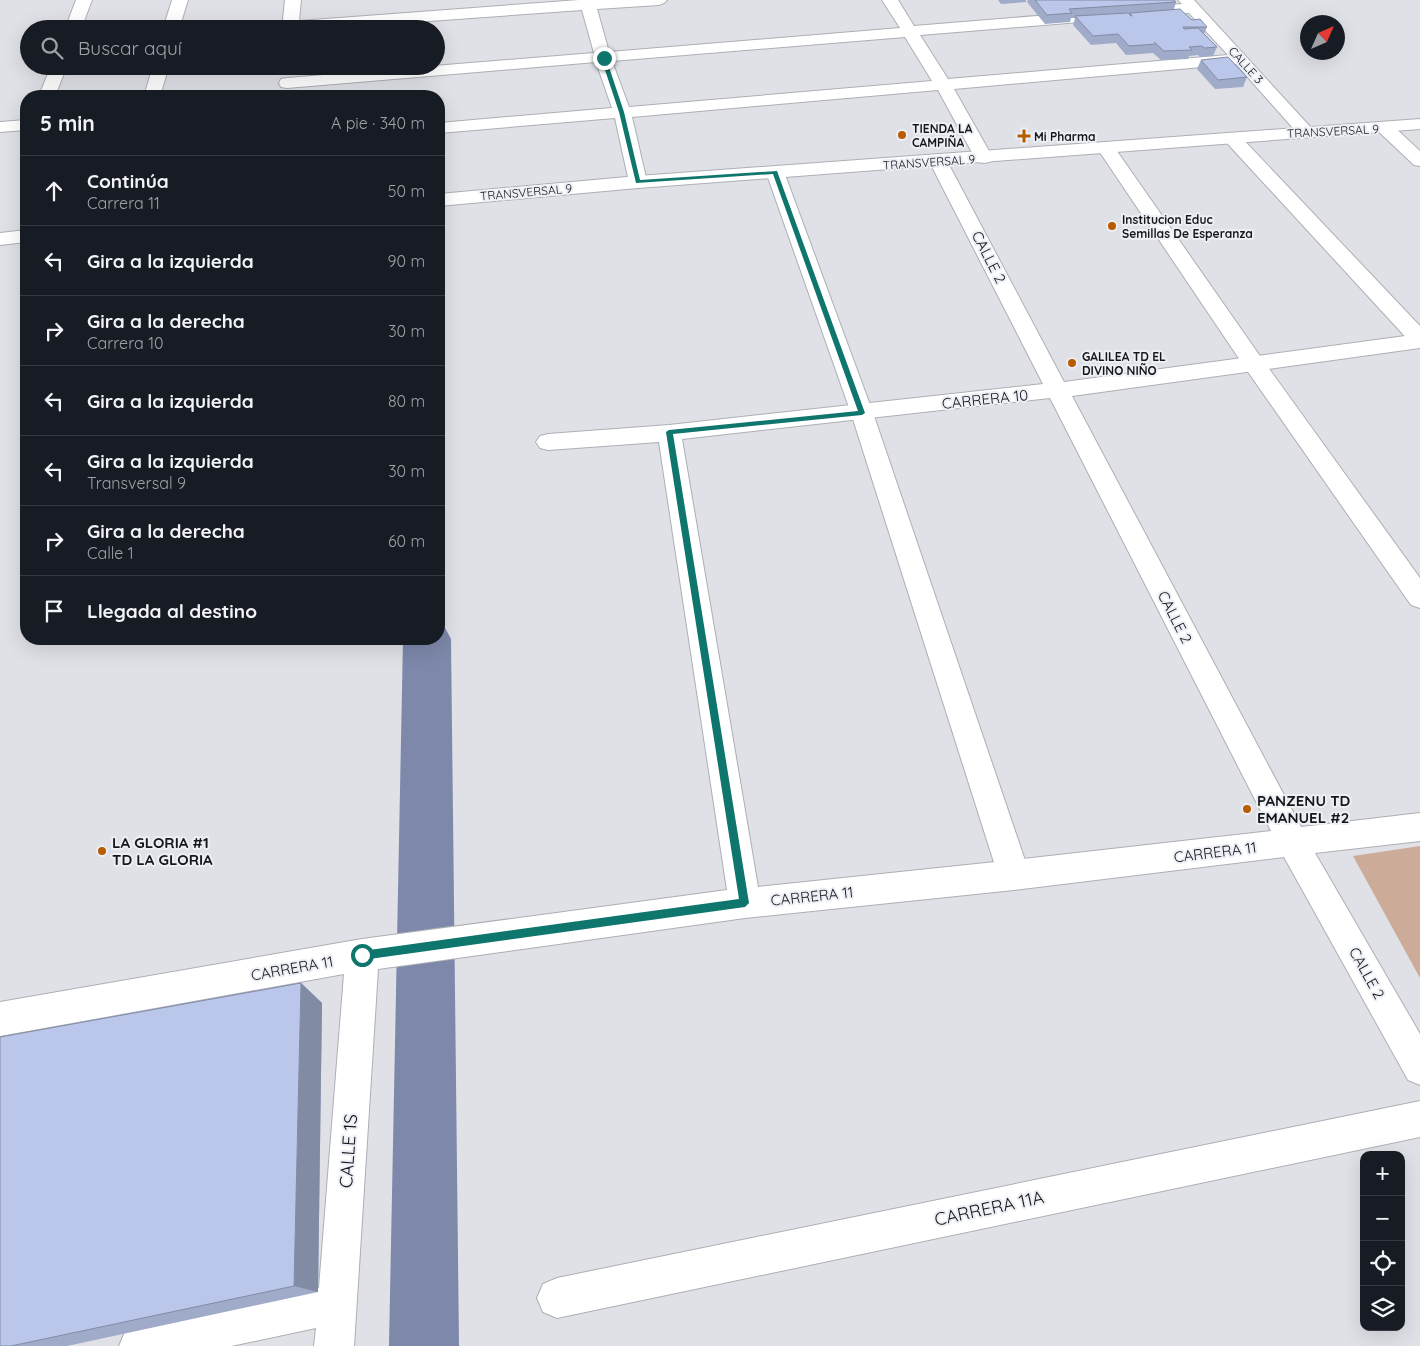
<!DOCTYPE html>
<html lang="es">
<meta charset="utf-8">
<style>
:root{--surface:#171b24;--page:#20242c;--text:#f1f3f6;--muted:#9ea1a6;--line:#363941}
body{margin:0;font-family:Quicksand,sans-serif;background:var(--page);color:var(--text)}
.controls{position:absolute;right:15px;bottom:15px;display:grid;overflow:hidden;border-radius:10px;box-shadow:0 5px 20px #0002}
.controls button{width:45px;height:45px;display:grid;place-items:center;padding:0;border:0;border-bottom:1px solid var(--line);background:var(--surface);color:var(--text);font:25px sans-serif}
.compass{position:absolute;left:1300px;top:15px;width:45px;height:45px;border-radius:50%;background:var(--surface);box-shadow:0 5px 20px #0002;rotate:45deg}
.stop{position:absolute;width:15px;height:15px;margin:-11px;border:4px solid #0f766e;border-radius:50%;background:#fff}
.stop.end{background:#0f766e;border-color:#fff;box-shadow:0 1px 5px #0008}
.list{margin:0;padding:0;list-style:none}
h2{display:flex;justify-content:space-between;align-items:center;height:65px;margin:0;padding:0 20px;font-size:21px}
h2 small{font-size:16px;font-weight:400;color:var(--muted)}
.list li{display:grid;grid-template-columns:32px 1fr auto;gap:15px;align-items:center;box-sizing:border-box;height:70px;padding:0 20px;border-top:1px solid var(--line)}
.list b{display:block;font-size:19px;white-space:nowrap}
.list p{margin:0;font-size:16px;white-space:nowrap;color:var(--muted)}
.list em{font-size:16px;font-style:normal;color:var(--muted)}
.icon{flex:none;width:28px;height:28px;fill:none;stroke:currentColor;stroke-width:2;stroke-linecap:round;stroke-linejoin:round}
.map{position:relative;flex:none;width:1420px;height:1346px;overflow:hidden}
.search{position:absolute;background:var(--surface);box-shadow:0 5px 20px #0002;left:20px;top:20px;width:425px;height:55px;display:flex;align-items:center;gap:12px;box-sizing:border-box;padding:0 18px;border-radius:28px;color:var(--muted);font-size:19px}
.panel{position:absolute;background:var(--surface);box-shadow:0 5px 20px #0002;left:20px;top:90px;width:425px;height:555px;border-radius:20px}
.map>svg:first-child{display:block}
.green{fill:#ccac99}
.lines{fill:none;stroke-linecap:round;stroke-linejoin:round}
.canal{fill:#7d88aa;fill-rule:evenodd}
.pedestrian-casing{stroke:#acafb4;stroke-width:2}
.minor-casing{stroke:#acafb4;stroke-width:2}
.tertiary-casing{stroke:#acafb4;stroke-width:2}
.pedestrian{fill:#fff;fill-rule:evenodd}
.minor{fill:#fff;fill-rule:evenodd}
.tertiary{fill:#fff;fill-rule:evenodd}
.wall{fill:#a0abca}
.shaded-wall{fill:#828ba4}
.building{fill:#bac7eb;stroke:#828ba4}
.route{fill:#0f766e}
.poi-dot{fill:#b85c00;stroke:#eceff5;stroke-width:2}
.labels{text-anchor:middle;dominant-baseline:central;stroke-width:4;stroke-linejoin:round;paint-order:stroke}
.far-street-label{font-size:12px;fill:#161719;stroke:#eceff5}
.far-poi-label{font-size:12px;font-weight:bold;fill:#161719;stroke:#eceff5;text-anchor:start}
.street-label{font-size:15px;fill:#161719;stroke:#eceff5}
.poi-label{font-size:15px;font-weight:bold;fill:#161719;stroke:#eceff5;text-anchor:start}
.near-street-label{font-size:18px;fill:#161719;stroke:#eceff5}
</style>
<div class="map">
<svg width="1420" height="1346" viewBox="0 0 1420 1346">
<rect width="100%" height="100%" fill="#dfe1e7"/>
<!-- green -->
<path class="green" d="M1420,846V978L1353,856Z"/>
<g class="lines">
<!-- canal -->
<path class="canal" d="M439,624L444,626L451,639L459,1346H389L403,639H439Z"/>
<!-- pedestrian casing -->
<g class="pedestrian-casing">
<g id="pedestrian">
<path d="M1385,123L1391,124L1420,151V166L1414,165L1379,132L1376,128L1379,124Z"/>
<path d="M1232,133L1238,134L1420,326V346L1412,344L1226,142L1223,138L1226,134Z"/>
<path d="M1106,143L1112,144L1262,359L1420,578V608L1411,605L1246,369L1097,148L1100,144Z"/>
<path d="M775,167L781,168L784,172L873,413L1030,875L1025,885L1014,890L1003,885L998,875L851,413L766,172L769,168Z"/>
</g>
</g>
<!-- minor casing -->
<g class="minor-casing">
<g id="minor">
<path d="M76,0H92L81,29H65Z"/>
<path d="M172,0H188L179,29H163Z"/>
<path d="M285,0H301L299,21L579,0H667L664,3L659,5L597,9L609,52L900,28L882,0H898L914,26L1182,4L1178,0H1194L1315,132L1312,136L1306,137L1300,136L1236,64L954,89L993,158L990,162L984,163L978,162L975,158L938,90L632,117L647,182L645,186L638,188L631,186L629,182L615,118L439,133V123L612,108L596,62L287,88L281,87L279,83L281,79L287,78L594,53L582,10L317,29H282ZM1189,13L1228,55L948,79L920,35ZM905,37L932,81L629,107L612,61Z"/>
<path d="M51,66H67L55,96H39Z"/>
<path d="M153,66H169L160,96H144Z"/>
<path d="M26,120V130L0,132V122Z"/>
<path d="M938,156L944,157L947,161L1064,382L1420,334V348L1072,396L1301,827L1420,813V841L1315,853L1420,1034V1085L1408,1080L1284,857L1014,890L745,918L378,969L354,1346H314L316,1328L231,1346H119L125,1332L139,1326L319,1288L344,974L0,1036V1002L362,939L727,890L659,442L548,450L540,448L536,442L540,436L548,434L669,425L1043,384L929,161L932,157ZM1050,398L1271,831L1014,860L758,887L682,439Z"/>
<path d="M1420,1101V1137L557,1318L543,1312L537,1298L543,1284L557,1278Z"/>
</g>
</g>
<!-- tertiary casing -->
<g class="tertiary-casing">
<g id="tertiary">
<path d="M1420,119V129L638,188L439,206V194L638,176Z"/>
<path d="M26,230V242L0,245V233Z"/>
</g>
</g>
<!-- pedestrian -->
<use href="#pedestrian" class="pedestrian"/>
<!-- minor -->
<use href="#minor" class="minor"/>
<!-- tertiary -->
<use href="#tertiary" class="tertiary"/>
</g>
<!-- wall -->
<g class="wall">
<path d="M998,0H1174L1176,2L1174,9L1192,20L1207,27L1204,34L1217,47L1213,56L1200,57L1198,55L1189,56L1188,59L1161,60L1153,53L1126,55L1116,43L1091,45L1073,25L1075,18H1071L1070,22L1045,24L1027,2L1028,0H1026V2L1001,4Z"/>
<path d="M1201,60L1247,77L1243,87L1215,89L1197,69Z"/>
<path d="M301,983L322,1003L318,1292L67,1346H0Z"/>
</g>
<!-- shaded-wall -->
<path class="shaded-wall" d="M301,983L322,1003L318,1292L294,1286Z"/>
<!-- building -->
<g class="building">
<path d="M1035,0H1174L1176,2L1069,9L1072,13L1047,15Z"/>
<path d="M1180,9L1192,20L1200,19L1207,27H1183L1184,29L1198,28L1217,47L1204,48L1202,46L1189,47L1192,50L1164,51L1154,42L1156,44L1129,46L1118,34L1093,36L1075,16L1128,13L1131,16H1132L1130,13Z"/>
<path d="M1228,57L1247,77L1218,80L1201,60Z"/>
<path d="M301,983L294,1286L11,1346H0V1037Z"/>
</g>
<!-- route -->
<path class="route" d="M604,56L606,58L624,112L640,180L777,171L865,413L862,415L673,434L749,903L745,907L362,960L357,955L362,951L739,899L666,432L669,430L858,411L773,174L636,183L619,112L601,58Z"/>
<!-- markers -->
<g class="poi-dot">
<circle cx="902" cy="135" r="5"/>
<path d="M1021.5 128.5h5v5h5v5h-5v5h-5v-5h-5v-5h5z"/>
<circle cx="1112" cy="226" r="5"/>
<circle cx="1072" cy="363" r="5"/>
<circle cx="1247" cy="809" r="5"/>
<circle cx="102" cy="851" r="5"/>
</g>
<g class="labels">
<!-- far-street labels -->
<g class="far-street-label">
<text transform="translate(1246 65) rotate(48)">CALLE 3</text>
<text transform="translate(1333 131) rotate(-3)">TRANSVERSAL 9</text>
<text transform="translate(929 162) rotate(-4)">TRANSVERSAL 9</text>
<text transform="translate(526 192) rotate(-5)">TRANSVERSAL 9</text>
</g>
<!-- far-poi labels -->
<g class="far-poi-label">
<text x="912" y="128">TIENDA LA<tspan x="912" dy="14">CAMPIÑA</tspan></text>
<text x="1034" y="136">Mi Pharma</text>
<text x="1122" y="219">Institucion Educ<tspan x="1122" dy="14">Semillas De Esperanza</tspan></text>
<text x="1082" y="356">GALILEA TD EL<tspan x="1082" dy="14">DIVINO NIÑO</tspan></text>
</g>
<!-- street labels -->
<g class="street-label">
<text transform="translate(989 257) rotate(63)">CALLE 2</text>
<text transform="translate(985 399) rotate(-6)">CARRERA 10</text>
<text transform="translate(1175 617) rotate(63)">CALLE 2</text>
<text transform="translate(1215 852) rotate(-7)">CARRERA 11</text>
<text transform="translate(812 896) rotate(-6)">CARRERA 11</text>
<text transform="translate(292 968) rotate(-10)">CARRERA 11</text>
<text transform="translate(1367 973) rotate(61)">CALLE 2</text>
</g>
<!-- poi labels -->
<g class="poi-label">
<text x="1257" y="800">PANZENU TD<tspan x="1257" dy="17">EMANUEL #2</tspan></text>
<text x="112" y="842">LA GLORIA #1<tspan x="112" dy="17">TD LA GLORIA</tspan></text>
</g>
<!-- near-street labels -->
<g class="near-street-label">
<text transform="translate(348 1151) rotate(-86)">CALLE 1S</text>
<text transform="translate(989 1208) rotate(-12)">CARRERA 11A</text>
</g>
</g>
</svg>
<div class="controls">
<button>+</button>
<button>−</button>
<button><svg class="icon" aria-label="locate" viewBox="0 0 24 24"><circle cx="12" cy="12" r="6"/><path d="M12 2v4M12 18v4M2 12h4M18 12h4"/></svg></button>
<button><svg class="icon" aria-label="layers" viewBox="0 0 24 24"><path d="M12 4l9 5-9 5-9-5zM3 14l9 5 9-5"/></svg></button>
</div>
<svg class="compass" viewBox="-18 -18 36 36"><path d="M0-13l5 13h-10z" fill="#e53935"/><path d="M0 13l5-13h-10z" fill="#9ea1a6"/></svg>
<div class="stop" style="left:362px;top:955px"></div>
<div class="stop end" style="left:604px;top:58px"></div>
<div class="search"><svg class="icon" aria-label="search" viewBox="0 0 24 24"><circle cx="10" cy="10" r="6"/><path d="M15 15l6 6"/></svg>Buscar aquí</div>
<section class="panel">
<h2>5 min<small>A pie · 340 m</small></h2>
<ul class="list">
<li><svg class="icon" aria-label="ahead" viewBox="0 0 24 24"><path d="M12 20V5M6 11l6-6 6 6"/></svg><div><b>Continúa</b><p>Carrera 11</p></div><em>50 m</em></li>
<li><svg class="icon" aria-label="left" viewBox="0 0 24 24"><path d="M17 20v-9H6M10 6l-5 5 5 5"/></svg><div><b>Gira a la izquierda</b></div><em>90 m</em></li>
<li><svg class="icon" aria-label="right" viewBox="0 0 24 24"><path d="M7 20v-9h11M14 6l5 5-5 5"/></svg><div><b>Gira a la derecha</b><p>Carrera 10</p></div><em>30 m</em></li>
<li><svg class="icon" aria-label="left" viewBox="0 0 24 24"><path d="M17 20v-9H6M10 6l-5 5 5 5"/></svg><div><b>Gira a la izquierda</b></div><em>80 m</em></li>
<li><svg class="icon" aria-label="left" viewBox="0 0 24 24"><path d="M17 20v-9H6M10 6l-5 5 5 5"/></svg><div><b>Gira a la izquierda</b><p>Transversal 9</p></div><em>30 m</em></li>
<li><svg class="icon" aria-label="right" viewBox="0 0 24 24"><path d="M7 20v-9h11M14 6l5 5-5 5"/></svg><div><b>Gira a la derecha</b><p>Calle 1</p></div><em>60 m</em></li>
<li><svg class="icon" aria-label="arrive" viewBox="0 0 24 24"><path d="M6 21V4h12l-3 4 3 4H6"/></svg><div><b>Llegada al destino</b></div></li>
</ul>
</section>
</div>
